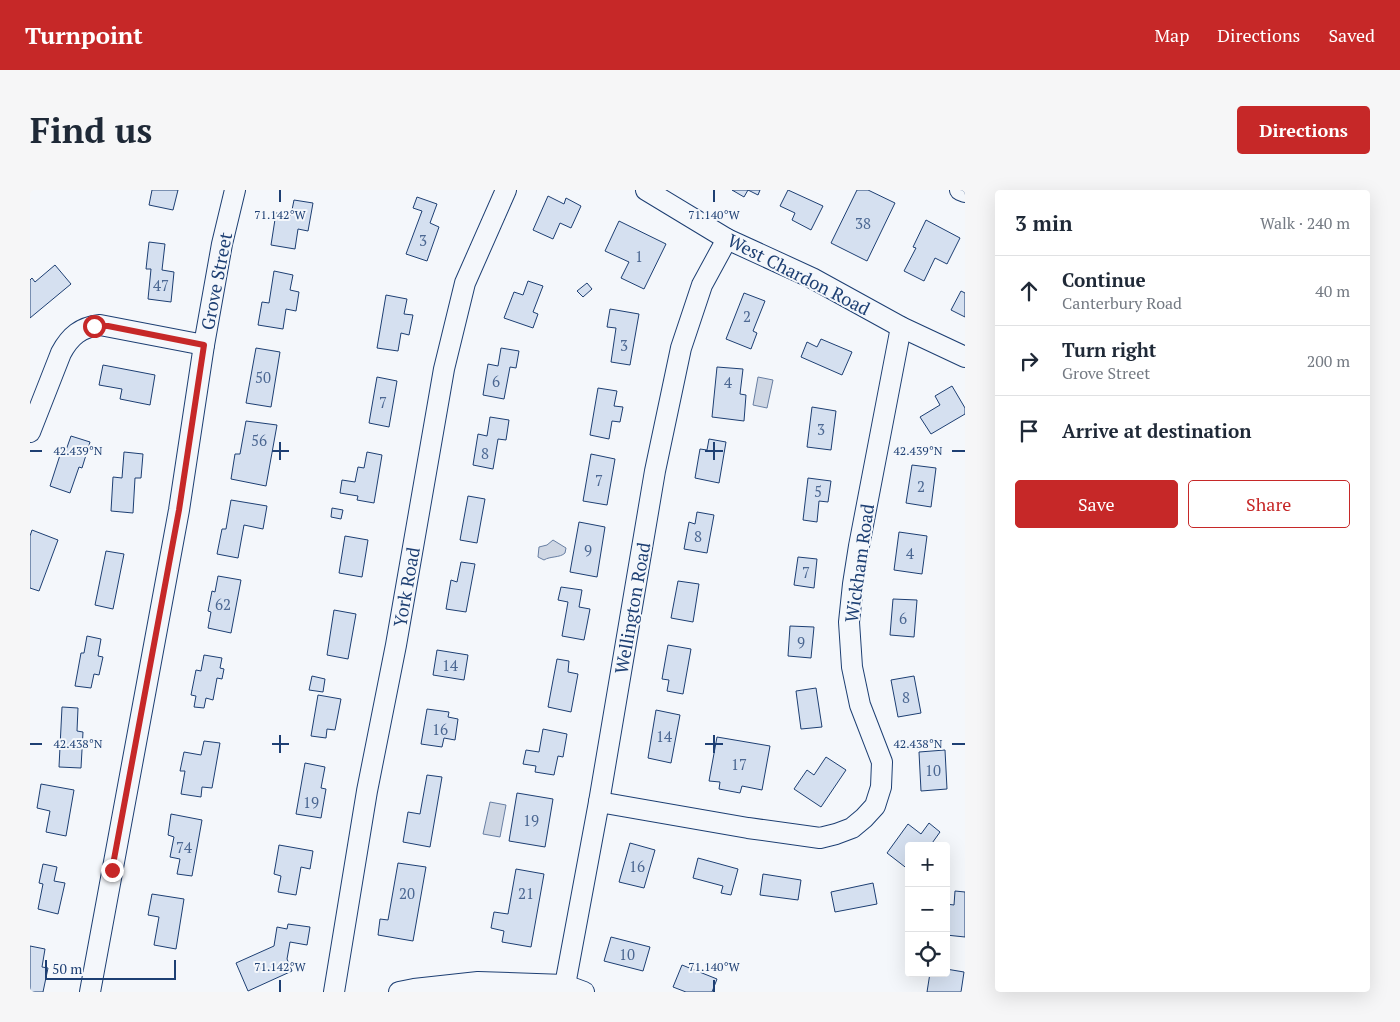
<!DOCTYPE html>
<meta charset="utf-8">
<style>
:root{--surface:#fff;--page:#f6f6f7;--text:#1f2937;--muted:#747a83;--line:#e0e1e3;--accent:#c62828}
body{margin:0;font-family:"PT Serif",serif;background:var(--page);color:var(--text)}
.controls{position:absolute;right:15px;bottom:15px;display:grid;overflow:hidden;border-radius:5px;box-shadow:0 5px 20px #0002}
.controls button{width:45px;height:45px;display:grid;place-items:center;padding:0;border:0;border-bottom:1px solid var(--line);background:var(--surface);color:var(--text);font:25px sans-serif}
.scale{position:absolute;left:15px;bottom:12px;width:131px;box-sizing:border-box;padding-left:5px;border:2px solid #1d3f73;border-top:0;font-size:14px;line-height:18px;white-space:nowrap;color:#1d3f73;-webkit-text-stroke:4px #f4f7fb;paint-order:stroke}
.stop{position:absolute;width:15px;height:15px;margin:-11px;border:4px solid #c62828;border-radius:50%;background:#fff}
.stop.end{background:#c62828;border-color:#fff;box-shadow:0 1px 5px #0008}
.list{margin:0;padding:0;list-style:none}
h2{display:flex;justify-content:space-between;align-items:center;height:65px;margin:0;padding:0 20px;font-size:21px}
h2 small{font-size:16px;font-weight:400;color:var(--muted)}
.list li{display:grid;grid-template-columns:32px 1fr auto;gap:15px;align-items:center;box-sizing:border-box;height:70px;padding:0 20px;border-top:1px solid var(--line)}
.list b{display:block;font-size:19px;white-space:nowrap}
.list p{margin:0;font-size:16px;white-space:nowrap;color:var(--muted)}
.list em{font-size:16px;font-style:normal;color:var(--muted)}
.actions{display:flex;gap:10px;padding:15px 20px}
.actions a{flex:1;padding:11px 0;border:1px solid var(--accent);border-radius:5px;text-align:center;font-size:18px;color:var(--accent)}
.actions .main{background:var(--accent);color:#fff}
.icon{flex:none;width:28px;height:28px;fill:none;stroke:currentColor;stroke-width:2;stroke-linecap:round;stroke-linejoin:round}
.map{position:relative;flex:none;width:935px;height:802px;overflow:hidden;border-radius:5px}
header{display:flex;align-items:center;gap:30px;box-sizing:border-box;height:70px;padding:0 25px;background:var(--accent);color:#fff}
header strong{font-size:24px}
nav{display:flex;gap:28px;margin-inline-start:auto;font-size:18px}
.intro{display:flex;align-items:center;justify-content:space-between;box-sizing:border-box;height:120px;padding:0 30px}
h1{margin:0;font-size:35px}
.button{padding:12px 22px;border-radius:5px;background:var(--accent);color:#fff;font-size:18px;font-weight:700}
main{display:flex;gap:30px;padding:0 30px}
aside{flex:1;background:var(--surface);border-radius:5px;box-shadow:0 5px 20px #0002}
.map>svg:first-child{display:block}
.water{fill:#cfd7e4;stroke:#687fa3}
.building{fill:#d5e0f0;stroke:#1d3f73}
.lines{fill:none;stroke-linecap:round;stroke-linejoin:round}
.minor-casing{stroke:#1d3f73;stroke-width:22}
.minor{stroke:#f4f7fb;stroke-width:20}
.route{stroke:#c62828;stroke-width:6}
.ticks{fill:none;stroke:#1d3f73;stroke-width:2}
.labels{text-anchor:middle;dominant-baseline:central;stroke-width:4;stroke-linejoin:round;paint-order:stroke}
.number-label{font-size:15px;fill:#4b6792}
.street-label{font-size:18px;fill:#1d3f73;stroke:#f4f7fb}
.ticks-label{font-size:12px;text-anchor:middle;fill:#1d3f73;stroke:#f4f7fb;stroke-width:4;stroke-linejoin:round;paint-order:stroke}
</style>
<header>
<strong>Turnpoint</strong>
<nav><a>Map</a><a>Directions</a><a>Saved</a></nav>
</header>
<div class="intro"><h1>Find us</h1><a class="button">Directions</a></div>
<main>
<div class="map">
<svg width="935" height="802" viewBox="0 0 935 802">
<rect width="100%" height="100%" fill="#f4f7fb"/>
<!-- water -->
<g class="water">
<path d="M728,187L743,190L737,218L723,215Z"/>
<path d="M523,350L536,358L535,363C530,368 520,366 514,370L508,367L509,357L517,355Z"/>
<path d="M460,612L476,615L470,647L453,644Z"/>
</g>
<!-- building -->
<g class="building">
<path d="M122,0H148L143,20L119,15Z"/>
<path d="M702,0H730L728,5L718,0L714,7Z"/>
<path d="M758,0L793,16L781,40L762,30L765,23L750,16Z"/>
<path d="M827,0H838L865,13L837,71L801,53Z"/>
<path d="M518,6L534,14L536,8L551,16L541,38L530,33L523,49L503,40Z"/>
<path d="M387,7L407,14L400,33L409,37L397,71L376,64L392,21L383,18Z"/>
<path d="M264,10L283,13L278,41L268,39L265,59L241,55L246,23L261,25Z"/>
<path d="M896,30L930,48L917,74L905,68L894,91L874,81L886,58L883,57Z"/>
<path d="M589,31L636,54L614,99L591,88L599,72L575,61Z"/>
<path d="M119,52L135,54L132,80L144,82L141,112L118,109L121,79H116Z"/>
<path d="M25,75L41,94L0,128V90L2,88L5,92Z"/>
<path d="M244,81L263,85L260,100L269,102L266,121L256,119L253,139L228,135L232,112L239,113Z"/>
<path d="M498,91L513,96L503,122L508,124L503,138L474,128L484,102L493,105Z"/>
<path d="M557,93L562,99L553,107L547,101Z"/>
<path d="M931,101L935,103V127L921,120Z"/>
<path d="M714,103L735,111L723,141L727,143L721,159L696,149Z"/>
<path d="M356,105L377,109L374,124L383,125L379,145L371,143L368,161L347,158Z"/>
<path d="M580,119L609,124L600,175L581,172L586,138L577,137Z"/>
<path d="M791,149L822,162L812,185L771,167L777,152L787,157Z"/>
<path d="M226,158L250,162L241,217L216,213Z"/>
<path d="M471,158L489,161L486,178L480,177L474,209L453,205L458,174L468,176Z"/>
<path d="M73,175L125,185L120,215L90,209L92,199L69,195Z"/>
<path d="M687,177L713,179L710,204L716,205L714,231L682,227Z"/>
<path d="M347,187L367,191L359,237L339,233Z"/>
<path d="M922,196L935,218V224L901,244L890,227L910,215L905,206Z"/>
<path d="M568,198L587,201L584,216L593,217L590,232L582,231L579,249L560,245Z"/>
<path d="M782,217L806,221L801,260L777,257Z"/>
<path d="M460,227L479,230L476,250L468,249L463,279L443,275L448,244L457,246Z"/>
<path d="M216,231L247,235L236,296L201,289L205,264H210Z"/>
<path d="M41,246L60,252L52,278L49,277L40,303L20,296L31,262L35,263Z"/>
<path d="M679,249L696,252L689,293L665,288L670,259L677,260Z"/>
<path d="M94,262L113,264L111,288H105L103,323L81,321L83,287L92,288Z"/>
<path d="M337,262L352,265L344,313L327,310L328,306L310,303L312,290L325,292L328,277L334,278Z"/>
<path d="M561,264L585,269L577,315L553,311Z"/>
<path d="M882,275L906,278L901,317L876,313Z"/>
<path d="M778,288L801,291L798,312L789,311L787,332L773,330Z"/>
<path d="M438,306L455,309L447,353L430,350Z"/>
<path d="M201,310L237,316L233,339L214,335L208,368L187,364L192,339H196Z"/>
<path d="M302,318L313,320L311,329L301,327Z"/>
<path d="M667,322L684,325L677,363L654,359L659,332L665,334Z"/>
<path d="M549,332L575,337L567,387L540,382Z"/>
<path d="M2,340L28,350L9,401L0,398V346Z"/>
<path d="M869,342L897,346L892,384L864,380Z"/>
<path d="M315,346L338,350L332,387L309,383Z"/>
<path d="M76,361L94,364L83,419L65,415Z"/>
<path d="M768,367L787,369L784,398L764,395Z"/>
<path d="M431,372L445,374L436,422L416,419L421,390L427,392Z"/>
<path d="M188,386L211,390L201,443L178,438L181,422L178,421L182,401L185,402Z"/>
<path d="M648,391L669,394L663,432L641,428Z"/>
<path d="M531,397L552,400L549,417L560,419L554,450L532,446L538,412L528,410Z"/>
<path d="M863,409L887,410L884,447L860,445Z"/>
<path d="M304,420L326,424L318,469L297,465Z"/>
<path d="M760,436L784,437L781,468L758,466Z"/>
<path d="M57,446L71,449L68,466L73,467L69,485L64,484L61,498L45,496L51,463H54Z"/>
<path d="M638,455L661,459L653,504L637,501L639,490L632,489Z"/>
<path d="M407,460L438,465L434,490L403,485Z"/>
<path d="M174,465L192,468L190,478L194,479L192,489L187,488L183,510L176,508L174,518L164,517L166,506L161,505L166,480L171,481Z"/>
<path d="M527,469L539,471L538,482L548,484L541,522L518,517Z"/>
<path d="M282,486L295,489L293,502L279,500Z"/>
<path d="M884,486L891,523L868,527L861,490Z"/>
<path d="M786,498L792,537L771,539L766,501Z"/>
<path d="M288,505L311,509L305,540L297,539L296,548L281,546Z"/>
<path d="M32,517L48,518L47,541L53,542L51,578L29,577Z"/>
<path d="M397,519L419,522L418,527L428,529L425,550L414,548L412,557L391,554Z"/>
<path d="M626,520L650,525L641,573L618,568Z"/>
<path d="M513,539L537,544L533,567L528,566L524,585L505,582L506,576L493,574L496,560L509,562Z"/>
<path d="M687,547L740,556L732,600L712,596L710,603L689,599L690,592L679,591Z"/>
<path d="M174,551L190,553L182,598L172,597L171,607L151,604L155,581H150L154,562L171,565Z"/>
<path d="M915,560L917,599L891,601L889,562Z"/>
<path d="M796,567L816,580L791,617L764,599L777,580L784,585Z"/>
<path d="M275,573L295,577L291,598L296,599L291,628L266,624Z"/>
<path d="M397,585L412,587L400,657L373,652L378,622L390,624Z"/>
<path d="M11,594L44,600L36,646L16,642L20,621L7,618Z"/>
<path d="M487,603L523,609L515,657L479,651Z"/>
<path d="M141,624L172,630L162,686L147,684L150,669L140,667L144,647L138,645Z"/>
<path d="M899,633L910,642L900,656H879V680L857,663L878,634L891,644Z"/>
<path d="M600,653L625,660L614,698L589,692Z"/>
<path d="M249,655L283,661L280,679L271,677L266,705L248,702L251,686L244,684Z"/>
<path d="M668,668L708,679L701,705L691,703L693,696L663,688Z"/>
<path d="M368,673L396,677L383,751L348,745L350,729L358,730Z"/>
<path d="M13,674L27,677L24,691L35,693L28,724L8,719L13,694L9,693Z"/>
<path d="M486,679L514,684L501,757L472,752L474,741L461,738L464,722L478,724Z"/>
<path d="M733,684L771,690L768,710L730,705Z"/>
<path d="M843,693L847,714L805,722L801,702Z"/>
<path d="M925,701L935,702V747L916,745V714L924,715Z"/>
<path d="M122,704L154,709L146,759L124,755L129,727L118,725Z"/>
<path d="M258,734L280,737L277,755L260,752L257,769L262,781L218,801L206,773L244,756L247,737L257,739Z"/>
<path d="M581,747L620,757L613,781L574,771Z"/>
<path d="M0,756L15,759L12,777L18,778L13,802H0Z"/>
<path d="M652,775L687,789L682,802H656L643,797Z"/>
<path d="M916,779L934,782L931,802H897L900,783H916Z"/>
</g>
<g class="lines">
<!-- minor casing -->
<g class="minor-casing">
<g id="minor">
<path d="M616,0L697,49L782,88L871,137L935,167"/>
<path d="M930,0L935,2"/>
<path d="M0,242L31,163C40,146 51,137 70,135L174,155"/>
<path d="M569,612L718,638L790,648L806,644L822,638L834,628L845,616L851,597L852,572L830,515L822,477L819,432L823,394L829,356L871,137"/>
<path d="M535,795L569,612L625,281L651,158L672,95L697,49"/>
<path d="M60,802L149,320L174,155L192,54L205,0"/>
<path d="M304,802L337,601L366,455L414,179L435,93L476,0"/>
<path d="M369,802L384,799L448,792L535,795L554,802"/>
</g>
</g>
<!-- minor -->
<use href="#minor" class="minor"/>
</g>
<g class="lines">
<!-- route -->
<path class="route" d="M64,136H78L174,155L149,320L82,680"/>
</g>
<!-- ticks -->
<path class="ticks" d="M250,0V12M684,0V12M250,252V270M684,252V270M0,261H12M242,261H259M675,261H693M922,261H935M250,545V563M684,545V563M0,554H12M242,554H259M675,554H693M922,554H935M250,790V802M684,790V802"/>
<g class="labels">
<!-- number labels -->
<g class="number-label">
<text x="833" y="33">38</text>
<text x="393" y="50">3</text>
<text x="609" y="66">1</text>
<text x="131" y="95">47</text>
<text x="717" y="126">2</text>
<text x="594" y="155">3</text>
<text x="233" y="187">50</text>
<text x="466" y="191">6</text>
<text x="698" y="192">4</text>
<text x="353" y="212">7</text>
<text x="791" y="239">3</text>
<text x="229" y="250">56</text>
<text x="455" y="263">8</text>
<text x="569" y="290">7</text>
<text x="891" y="296">2</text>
<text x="788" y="301">5</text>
<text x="668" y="346">8</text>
<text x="558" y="360">9</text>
<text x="880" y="363">4</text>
<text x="776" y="382">7</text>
<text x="193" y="414">62</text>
<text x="873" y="428">6</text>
<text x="771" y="452">9</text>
<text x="420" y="475">14</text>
<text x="876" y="507">8</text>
<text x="410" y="539">16</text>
<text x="634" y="546">14</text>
<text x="709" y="574">17</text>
<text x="903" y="580">10</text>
<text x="281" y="612">19</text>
<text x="501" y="630">19</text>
<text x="154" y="657">74</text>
<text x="607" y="676">16</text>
<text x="377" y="703">20</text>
<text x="496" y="703">21</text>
<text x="597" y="764">10</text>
</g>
<!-- street labels -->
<g class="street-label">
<text transform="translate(769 84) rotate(27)">West Chardon Road</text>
<text transform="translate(186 91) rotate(-79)">Grove Street</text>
<text transform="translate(829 373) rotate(-82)">Wickham Road</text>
<text transform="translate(376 397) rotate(-80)">York Road</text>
<text transform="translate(602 418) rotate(-80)">Wellington Road</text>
</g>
</g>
<g class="ticks-label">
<text x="250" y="29">71.142°W</text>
<text x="684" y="29">71.140°W</text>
<text x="48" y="265">42.439°N</text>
<text x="888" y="265">42.439°N</text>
<text x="48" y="558">42.438°N</text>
<text x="888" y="558">42.438°N</text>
<text x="250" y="781">71.142°W</text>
<text x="684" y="781">71.140°W</text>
</g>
</svg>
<div class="controls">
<button>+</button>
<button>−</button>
<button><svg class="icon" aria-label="locate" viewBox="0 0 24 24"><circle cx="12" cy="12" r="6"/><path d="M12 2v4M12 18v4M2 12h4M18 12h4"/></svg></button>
</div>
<div class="scale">50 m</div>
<div class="stop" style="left:64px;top:136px"></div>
<div class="stop end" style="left:82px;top:680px"></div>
</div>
<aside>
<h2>3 min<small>Walk · 240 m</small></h2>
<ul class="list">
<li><svg class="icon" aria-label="ahead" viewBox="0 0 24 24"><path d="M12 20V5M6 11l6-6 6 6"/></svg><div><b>Continue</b><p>Canterbury Road</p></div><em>40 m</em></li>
<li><svg class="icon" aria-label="right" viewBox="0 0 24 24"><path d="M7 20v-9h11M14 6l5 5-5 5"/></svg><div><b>Turn right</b><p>Grove Street</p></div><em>200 m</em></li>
<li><svg class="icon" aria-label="arrive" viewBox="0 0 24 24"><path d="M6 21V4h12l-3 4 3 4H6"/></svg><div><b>Arrive at destination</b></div></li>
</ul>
<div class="actions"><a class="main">Save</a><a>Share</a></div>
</aside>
</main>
